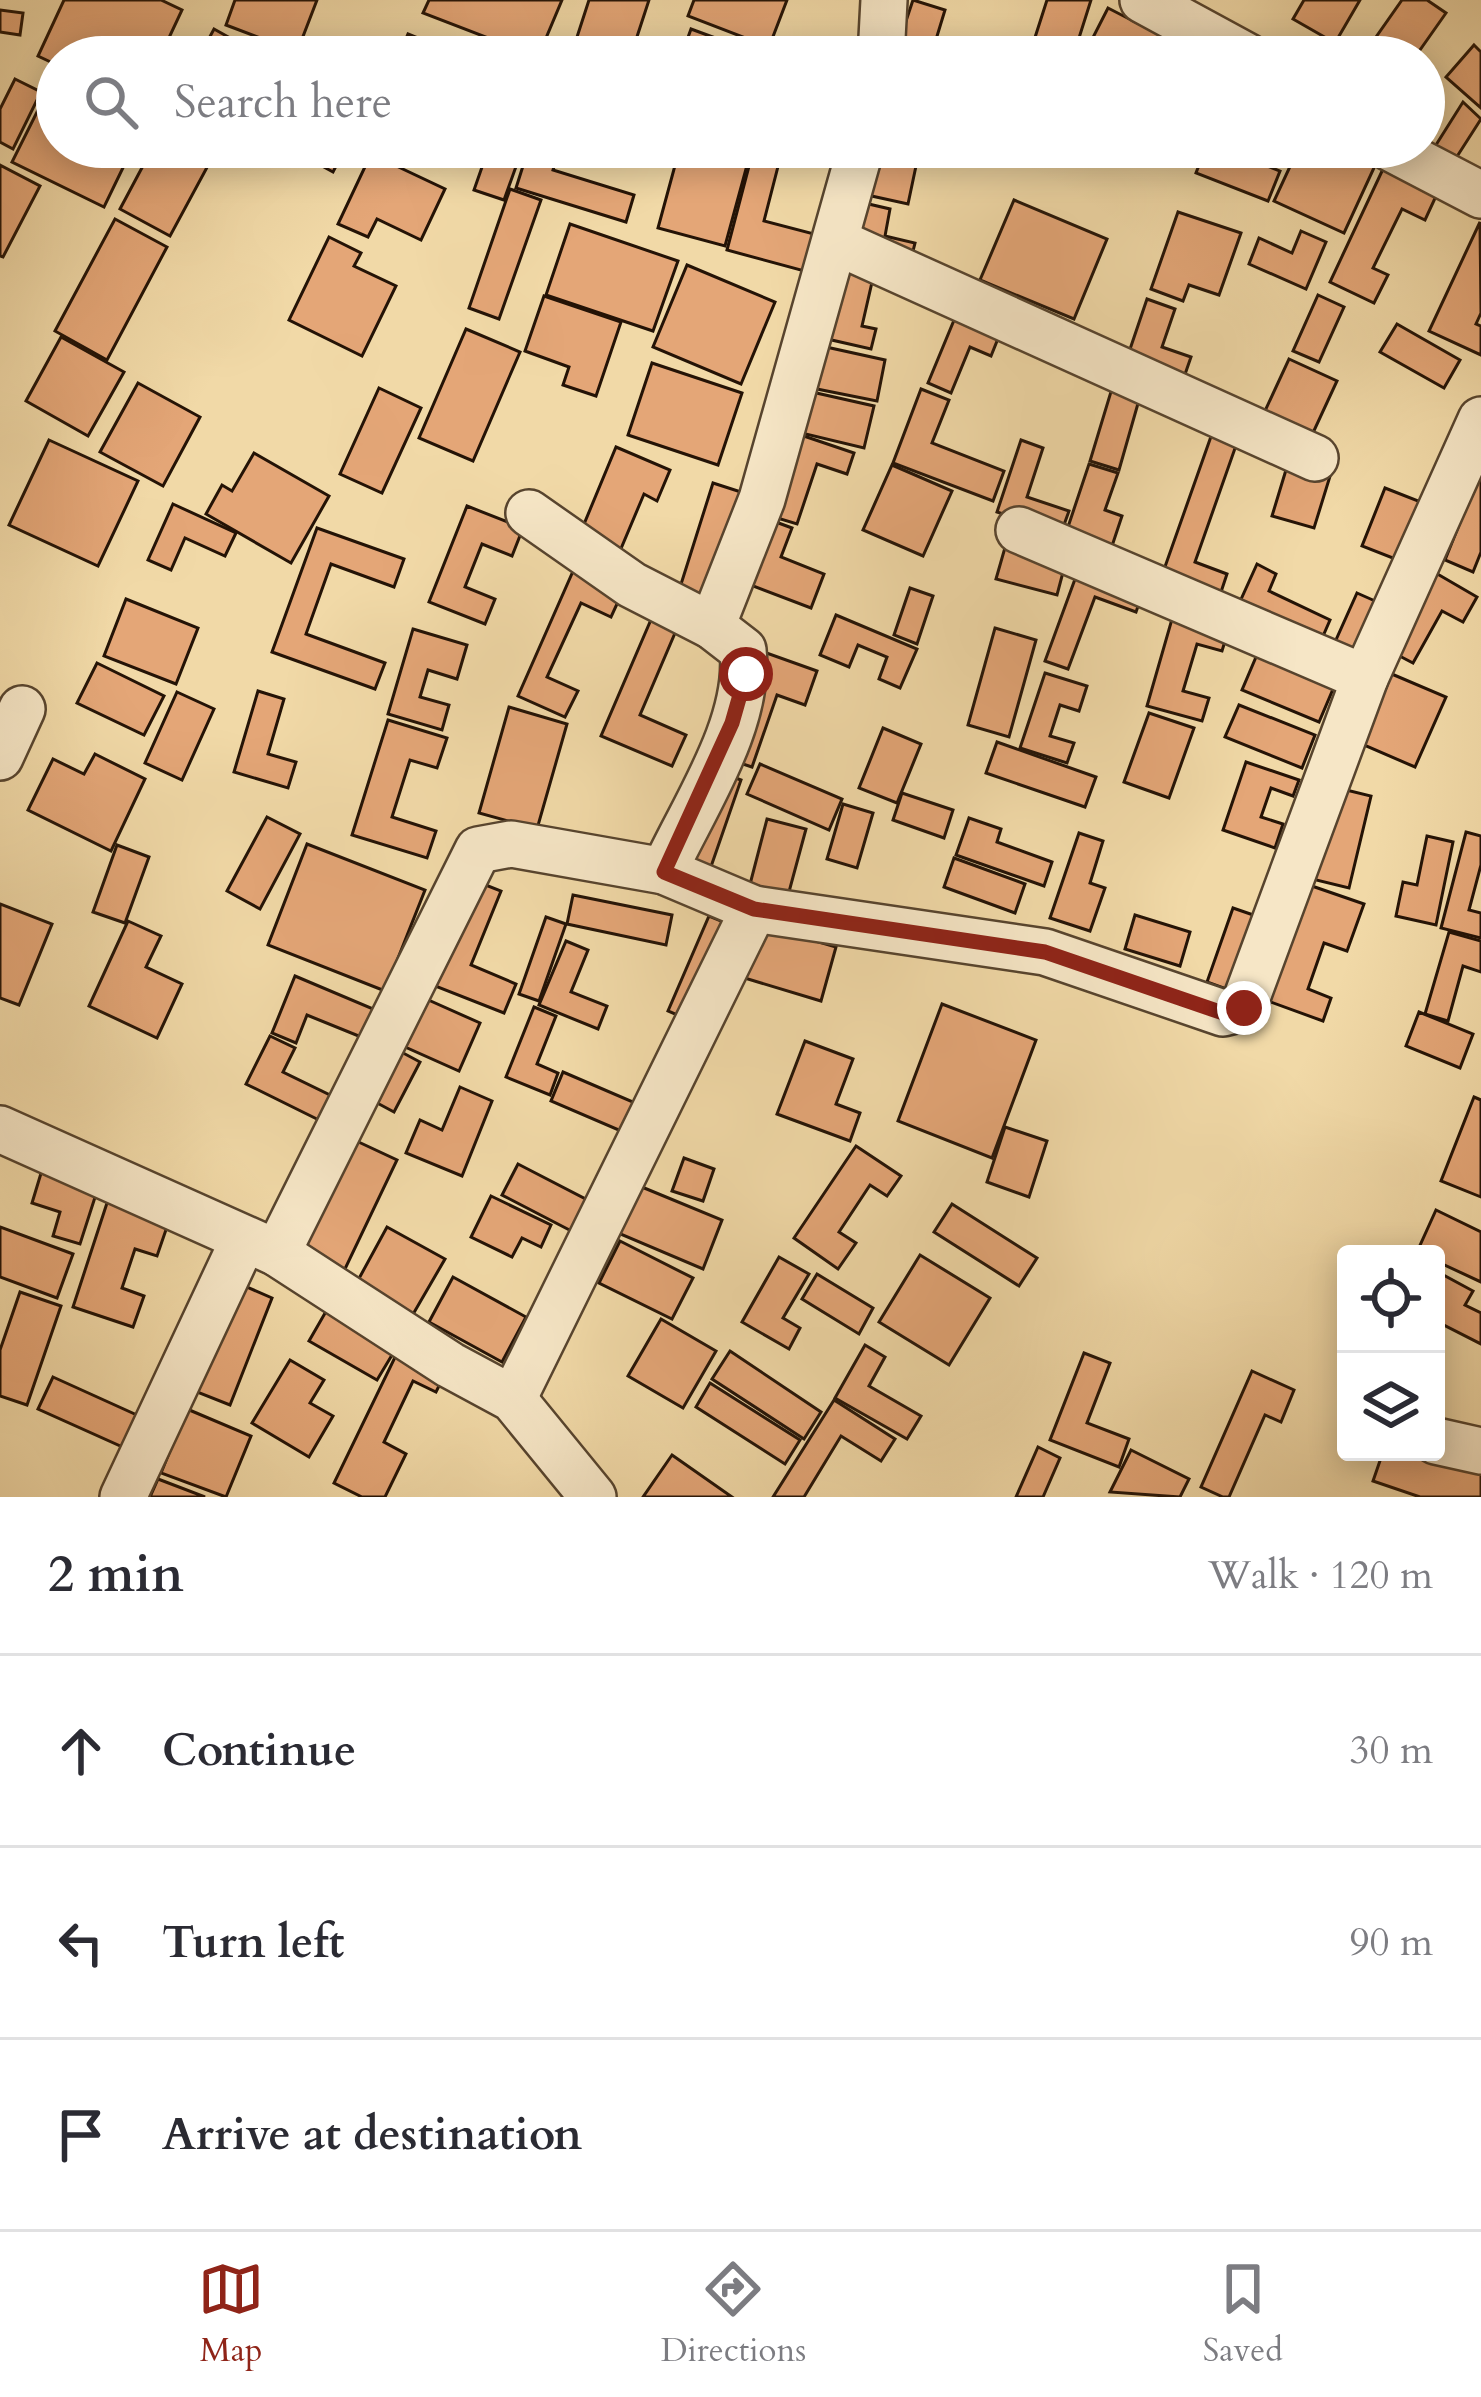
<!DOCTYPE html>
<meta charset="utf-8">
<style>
:root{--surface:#fff;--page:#f7f7f7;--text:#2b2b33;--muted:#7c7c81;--line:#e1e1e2;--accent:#8f2418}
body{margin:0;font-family:Cardo,serif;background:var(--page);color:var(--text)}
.controls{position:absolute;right:36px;bottom:36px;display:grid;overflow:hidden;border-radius:12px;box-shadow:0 6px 30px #0003}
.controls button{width:108px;height:108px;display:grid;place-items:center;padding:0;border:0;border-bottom:3px solid var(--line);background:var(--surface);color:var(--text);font:60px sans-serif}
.stop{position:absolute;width:36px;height:36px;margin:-27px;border:9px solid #8f2418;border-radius:50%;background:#fff}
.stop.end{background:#8f2418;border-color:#fff;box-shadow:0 3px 12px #0008}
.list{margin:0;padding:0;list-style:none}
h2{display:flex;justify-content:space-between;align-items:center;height:156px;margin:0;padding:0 48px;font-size:51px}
h2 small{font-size:39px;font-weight:400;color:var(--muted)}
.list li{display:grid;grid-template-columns:78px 1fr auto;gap:36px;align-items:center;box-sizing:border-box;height:192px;padding:0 48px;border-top:3px solid var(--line)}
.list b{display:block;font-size:45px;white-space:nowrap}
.list em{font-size:39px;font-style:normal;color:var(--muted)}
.icon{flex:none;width:66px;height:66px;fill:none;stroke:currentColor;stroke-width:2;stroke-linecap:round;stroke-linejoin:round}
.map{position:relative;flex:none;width:1481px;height:1497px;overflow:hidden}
.search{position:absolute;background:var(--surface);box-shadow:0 6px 30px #0003;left:36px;right:36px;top:36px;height:132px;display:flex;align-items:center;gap:30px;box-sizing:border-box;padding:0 42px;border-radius:66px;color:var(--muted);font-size:45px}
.sheet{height:732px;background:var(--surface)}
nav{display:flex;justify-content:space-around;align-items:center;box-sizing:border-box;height:168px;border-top:3px solid var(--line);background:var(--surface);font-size:33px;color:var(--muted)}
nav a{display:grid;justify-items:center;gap:6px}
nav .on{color:var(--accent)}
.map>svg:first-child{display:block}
.building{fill:#e4a677;stroke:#241306;stroke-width:3}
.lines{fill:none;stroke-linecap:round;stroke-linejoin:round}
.street-casing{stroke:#57442e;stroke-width:50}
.street{stroke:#f6e6c6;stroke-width:45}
.route{stroke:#8f2418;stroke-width:15}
</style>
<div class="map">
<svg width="1481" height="1497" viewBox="0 0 1481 1497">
<rect width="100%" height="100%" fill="#f1d9a7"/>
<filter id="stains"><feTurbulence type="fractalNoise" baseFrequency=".00167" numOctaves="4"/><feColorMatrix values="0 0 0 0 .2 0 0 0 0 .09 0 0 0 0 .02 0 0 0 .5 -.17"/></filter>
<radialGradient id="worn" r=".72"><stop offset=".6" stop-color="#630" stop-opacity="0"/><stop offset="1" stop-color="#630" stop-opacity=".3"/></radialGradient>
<!-- building -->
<g class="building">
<path d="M64,0H161L182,10L160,57H57V65L38,56Z"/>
<path d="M235,0H317L297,52L226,25Z"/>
<path d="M429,0H562L538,57L423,13Z"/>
<path d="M589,0H649L631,55L577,37Z"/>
<path d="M694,0H787L769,47L688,16Z"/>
<path d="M913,0L945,10L934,46L968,57H894Z"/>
<path d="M1047,0H1091L1073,57L1030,53Z"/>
<path d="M1304,0H1360L1335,43L1293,19Z"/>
<path d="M1402,0H1427L1446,13L1415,57H1362Z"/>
<path d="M1108,8L1203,57H1083Z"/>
<path d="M0,10L23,13L20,35L0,32Z"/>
<path d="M214,29L255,52L252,57H199Z"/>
<path d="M691,29L767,57H681Z"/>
<path d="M408,34L464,57H398Z"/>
<path d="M1474,45L1481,52V108L1446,77Z"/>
<path d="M15,79L41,92L13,149L0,142V109Z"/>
<path d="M44,98L57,105V147H133L104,207L12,162Z"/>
<path d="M1463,102L1481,119L1449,169L1429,156Z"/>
<path d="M153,147H218L170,236L120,209Z"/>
<path d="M307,147H346L333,172L302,155Z"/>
<path d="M489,147H523L504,200L474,190Z"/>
<path d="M529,147H560L553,170L634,195L626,222L516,188Z"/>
<path d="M680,147H752L725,246L658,228Z"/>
<path d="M754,147H783L764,221L818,235L808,272L727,250Z"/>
<path d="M868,147H920L908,204L858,193Z"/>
<path d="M1206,147H1239L1236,154L1280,171L1268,201L1196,173Z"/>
<path d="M1299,147H1359L1379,157L1344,233L1274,201Z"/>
<path d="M371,154L445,189L421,240L377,219L368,237L338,224Z"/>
<path d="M0,165L40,186L3,257L0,256Z"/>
<path d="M1383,169L1437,194L1425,220L1402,209L1373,268L1388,275L1374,303L1330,282Z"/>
<path d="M510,189L541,200L499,319L469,308Z"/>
<path d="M1014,200L1107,239L1074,319L980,280Z"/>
<path d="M860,202L890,209L885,236L915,243L912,255L851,243Z"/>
<path d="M1178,212L1241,233L1219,295L1189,285L1183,301L1151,289Z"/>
<path d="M115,219L167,247L107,360L55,331Z"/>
<path d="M1480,222L1481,313L1476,324L1481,326V355L1429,331Z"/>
<path d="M570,224L678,261L653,331L546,295Z"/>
<path d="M1301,231L1326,242L1306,289L1249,264L1259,238L1292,253Z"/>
<path d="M329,237L361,253L354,266L396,286L362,356L289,320Z"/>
<path d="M841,260L875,269L862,326L876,329L871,349L823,338Z"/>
<path d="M687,265L775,302L741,384L653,347Z"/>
<path d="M1318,295L1344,307L1319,362L1293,351Z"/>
<path d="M544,296L621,322L596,396L563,385L569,367L525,351Z"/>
<path d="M1147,299L1175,309L1162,347L1191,357L1183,380L1126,361Z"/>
<path d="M957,313L1001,331L991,356L970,347L951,393L928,383Z"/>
<path d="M1397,324L1460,360L1444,388L1380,352Z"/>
<path d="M466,329L520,352L473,461L419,438Z"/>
<path d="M61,337L124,372L88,436L26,401Z"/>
<path d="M817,345L885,360L877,401L807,387Z"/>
<path d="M1289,359L1337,381L1306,448L1258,426Z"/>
<path d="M652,363L742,393L718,465L628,435Z"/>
<path d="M138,383L200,417L163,486L100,452Z"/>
<path d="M1113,385L1141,393L1119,470L1090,461Z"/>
<path d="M379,388L421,408L382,493L340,474Z"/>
<path d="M921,389L949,400L932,443L1004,471L993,501L893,463Z"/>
<path d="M803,390L874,406L864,448L793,431Z"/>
<path d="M1214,428L1239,437L1195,562L1227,574L1219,598L1161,578Z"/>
<path d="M792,432L854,453L847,474L817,464L797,524L764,514Z"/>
<path d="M49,440L138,481L98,566L9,525Z"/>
<path d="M1021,440L1043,448L1027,497L1069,511L1061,533L997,512Z"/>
<path d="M616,447L670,470L657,501L644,494L617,558L577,541Z"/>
<path d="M254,453L329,496L291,563L206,514L222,485L232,491Z"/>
<path d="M1289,460L1331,473L1314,528L1272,516Z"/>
<path d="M1089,464L1118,473L1105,510L1122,516L1109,555L1064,539Z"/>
<path d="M892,465L952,491L923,556L863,530Z"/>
<path d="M1481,470V552L1473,572L1445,560Z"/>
<path d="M713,483L741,492L704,609L676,600Z"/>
<path d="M1385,488L1426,504L1403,562L1362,546Z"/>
<path d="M173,504L236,533L225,556L185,538L171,570L148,560Z"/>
<path d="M467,506L523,528L512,556L482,544L465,587L495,599L485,624L429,602Z"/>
<path d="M765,518L792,528L781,557L824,574L811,608L740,581Z"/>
<path d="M317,528L404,559L394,587L331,564L306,634L385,663L375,689L272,652Z"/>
<path d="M1006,544L1066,561L1057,595L996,579Z"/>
<path d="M1257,564L1276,574L1269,591L1330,620L1320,643L1238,606Z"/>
<path d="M574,569L623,591L611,617L581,603L547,677L578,691L565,717L518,696Z"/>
<path d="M1078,571L1142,595L1136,612L1095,597L1068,669L1045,661Z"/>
<path d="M1434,572L1477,597L1463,622L1442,611L1413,663L1390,651Z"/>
<path d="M910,588L933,596L917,644L894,635Z"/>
<path d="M1357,593L1384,605L1359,664L1331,651Z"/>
<path d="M126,599L198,628L176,684L104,656Z"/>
<path d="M1174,612L1229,628L1222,651L1197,644L1183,691L1209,698L1202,721L1147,706Z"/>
<path d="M653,615L678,626L640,715L686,735L672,766L601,736Z"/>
<path d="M836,615L917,649L900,688L879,679L887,657L858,645L849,667L820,655Z"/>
<path d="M995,628L1036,640L1009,737L968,725Z"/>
<path d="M413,629L467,645L457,679L428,670L420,697L449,705L442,730L388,714Z"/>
<path d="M1262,643L1339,675L1319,722L1242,690Z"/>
<path d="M761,651L817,671L805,705L777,695L752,767L725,758Z"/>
<path d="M97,663L164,696L144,735L77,703Z"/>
<path d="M1380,669L1446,697L1415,767L1350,739Z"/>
<path d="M1045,673L1087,686L1079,711L1060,705L1050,736L1074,743L1067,763L1020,748Z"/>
<path d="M258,691L284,699L268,754L296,762L288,788L234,772Z"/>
<path d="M177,692L214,709L182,780L145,763Z"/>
<path d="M1239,705L1315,735L1302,768L1225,737Z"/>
<path d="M509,707L567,724L537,829L479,813Z"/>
<path d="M1149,713L1194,728L1169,798L1124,782Z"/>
<path d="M388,720L447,738L437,768L410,760L392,817L436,831L427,858L352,835Z"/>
<path d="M883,728L921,744L897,803L859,788Z"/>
<path d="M997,742L1096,777L1085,807L986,773Z"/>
<path d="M95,754L145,779L111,851L28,810L53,759L84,774Z"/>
<path d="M1246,762L1299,780L1293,796L1271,788L1261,817L1283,824L1275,848L1223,830Z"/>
<path d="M760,764L842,799L829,830L747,794Z"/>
<path d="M714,770L741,780L706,881L679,871Z"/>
<path d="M1334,787L1371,796L1349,888L1312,879Z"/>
<path d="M902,793L953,810L944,838L893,820Z"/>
<path d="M843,804L873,813L857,868L827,859Z"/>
<path d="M267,817L300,834L260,909L227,891Z"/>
<path d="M969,818L1001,829L997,842L1052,862L1044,886L956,855Z"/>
<path d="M767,819L806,829L786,903L748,892Z"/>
<path d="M1466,832L1481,836V865L1469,910L1481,913V938L1441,928Z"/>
<path d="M1079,833L1103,841L1090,883L1105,888L1090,931L1050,918Z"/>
<path d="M1427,836L1453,842L1436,925L1396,916L1403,882L1417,885Z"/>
<path d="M307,844L425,890L385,991L268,945Z"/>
<path d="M117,845L149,857L125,923L93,912Z"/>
<path d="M954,858L1025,884L1015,913L944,887Z"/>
<path d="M473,880L501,891L471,965L516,984L504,1013L430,984Z"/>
<path d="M1309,885L1364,904L1347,951L1324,943L1308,989L1331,998L1323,1021L1268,1001Z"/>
<path d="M573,895L672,915L666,945L567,924Z"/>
<path d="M0,904L52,924L19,1005L0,998Z"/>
<path d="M1233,908L1262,918L1237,993L1207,982Z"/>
<path d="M1135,915L1190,932L1180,966L1125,949Z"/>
<path d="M709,916L736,927L696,1023L668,1011Z"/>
<path d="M546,917L566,924L539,1001L519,994Z"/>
<path d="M128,921L161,936L146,967L182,984L157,1038L89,1006Z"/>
<path d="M754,923L836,947L821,1001L738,976Z"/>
<path d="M1449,932L1481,941V972L1463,966L1448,1021L1425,1014Z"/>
<path d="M566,941L588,950L571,992L607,1006L598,1029L539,1005Z"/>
<path d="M295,976L378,1011L366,1039L307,1015L296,1043L272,1033Z"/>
<path d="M415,994L480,1023L459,1071L394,1042Z"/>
<path d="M942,1004L1036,1040L992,1158L898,1121Z"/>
<path d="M534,1007L556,1016L537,1064L558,1073L550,1095L506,1077Z"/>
<path d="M1419,1012L1473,1034L1460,1068L1406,1046Z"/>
<path d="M270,1036L295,1048L283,1072L334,1097L323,1122L246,1084Z"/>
<path d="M805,1041L853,1059L836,1104L860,1113L850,1141L777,1114Z"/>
<path d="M392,1047L420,1062L394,1112L366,1097Z"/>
<path d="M563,1072L647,1108L635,1137L551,1101Z"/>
<path d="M460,1087L492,1101L462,1176L406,1153L420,1120L442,1130Z"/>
<path d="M1474,1097L1481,1100V1197L1441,1181Z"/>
<path d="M1005,1127L1047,1141L1029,1197L987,1182Z"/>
<path d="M350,1138L397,1160L344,1271L298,1249Z"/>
<path d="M856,1146L901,1176L887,1196L870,1185L839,1232L856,1243L838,1269L794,1238Z"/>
<path d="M684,1158L714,1169L703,1201L672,1191Z"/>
<path d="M518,1164L599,1206L583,1237L502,1195Z"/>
<path d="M42,1170L98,1188L80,1244L53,1236L60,1212L32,1203Z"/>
<path d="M637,1185L722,1220L703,1269L618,1233Z"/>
<path d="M491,1196L551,1225L541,1247L522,1238L512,1257L471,1237Z"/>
<path d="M108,1200L169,1221L157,1256L135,1249L122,1288L144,1296L133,1327L73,1307Z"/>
<path d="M952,1204L1037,1258L1019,1286L934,1232Z"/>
<path d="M1436,1210L1481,1232V1282L1436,1261V1254L1417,1252Z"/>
<path d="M0,1227L73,1254L57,1298L0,1277Z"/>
<path d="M387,1227L445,1259L412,1316L356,1284Z"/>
<path d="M620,1241L693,1278L672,1319L599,1283Z"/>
<path d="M920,1255L990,1298L949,1365L879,1322Z"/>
<path d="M779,1257L809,1274L783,1318L800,1328L789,1349L742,1322Z"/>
<path d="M1436,1271L1473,1291L1465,1305L1481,1313V1344L1436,1321Z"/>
<path d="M817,1274L873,1308L859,1334L802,1299Z"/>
<path d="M453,1277L526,1317L502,1362L429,1322Z"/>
<path d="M240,1284L272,1298L230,1405L197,1392Z"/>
<path d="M20,1292L61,1306L27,1405L0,1396V1350Z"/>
<path d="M332,1301L401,1340L377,1380L309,1341Z"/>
<path d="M661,1319L716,1351L683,1408L628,1376Z"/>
<path d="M865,1345L885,1357L869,1386L921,1416L907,1439L835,1398Z"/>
<path d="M399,1349L446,1372L436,1392L413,1381L384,1442L406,1454L385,1497H362L334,1483Z"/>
<path d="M730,1351L821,1412L804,1439L712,1379Z"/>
<path d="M1084,1353L1110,1363L1087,1423L1129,1439L1119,1467L1050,1440Z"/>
<path d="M290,1360L324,1380L310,1403L333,1416L309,1457L252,1423Z"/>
<path d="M1252,1371L1294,1390L1281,1422L1265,1415L1229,1497H1223L1201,1487Z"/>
<path d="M53,1377L150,1421L136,1453L38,1409Z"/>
<path d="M710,1383L800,1440L785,1464L696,1407Z"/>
<path d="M834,1400L895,1439L881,1461L841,1436L804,1497H773Z"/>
<path d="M187,1409L251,1436L226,1497L161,1473Z"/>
<path d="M1038,1447L1060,1458L1043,1497H1016Z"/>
<path d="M1131,1450L1189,1479L1180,1497L1110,1492Z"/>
<path d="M1383,1452H1436L1481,1464V1497H1420L1373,1481Z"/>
<path d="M672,1455L732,1497H643Z"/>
<path d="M158,1479L205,1497H150Z"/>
</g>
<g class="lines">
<!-- street casing -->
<g class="street-casing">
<g id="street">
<path d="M1143,0L1248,57"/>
<path d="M881,57L884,0"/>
<path d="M1389,147L1481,195"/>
<path d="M837,242L1315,458"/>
<path d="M529,513L632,585L712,626L743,650C751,723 694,806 664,871"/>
<path d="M1019,530L1365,678"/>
<path d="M712,626L762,499L861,147"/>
<path d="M0,757L22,709"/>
<path d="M0,1129L277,1253L450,1365L513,1399L593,1497"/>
<path d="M277,1253L478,850L511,844L664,871L754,909L1045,952L1223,1013L1243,1008L1365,678L1481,420"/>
<path d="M513,1399L754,909"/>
<path d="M1436,1441L1481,1451"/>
<path d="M123,1497L243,1241"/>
</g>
</g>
<!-- street -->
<use href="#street" class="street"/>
</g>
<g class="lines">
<!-- route -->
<path class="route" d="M746,674L732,723L664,872L754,909L1045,952L1223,1013L1244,1008"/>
</g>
<rect width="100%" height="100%" filter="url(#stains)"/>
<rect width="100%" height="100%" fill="url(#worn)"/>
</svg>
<div class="controls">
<button><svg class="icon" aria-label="locate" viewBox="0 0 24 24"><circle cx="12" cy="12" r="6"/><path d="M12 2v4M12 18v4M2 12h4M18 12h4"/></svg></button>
<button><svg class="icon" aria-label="layers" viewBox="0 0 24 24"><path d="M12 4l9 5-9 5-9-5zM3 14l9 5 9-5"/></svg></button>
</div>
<div class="stop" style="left:746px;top:674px"></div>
<div class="stop end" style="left:1244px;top:1008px"></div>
<div class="search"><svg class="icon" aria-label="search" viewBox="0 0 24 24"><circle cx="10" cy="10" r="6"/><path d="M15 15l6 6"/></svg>Search here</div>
</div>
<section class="sheet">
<h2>2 min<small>Walk · 120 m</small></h2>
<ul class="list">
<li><svg class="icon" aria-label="ahead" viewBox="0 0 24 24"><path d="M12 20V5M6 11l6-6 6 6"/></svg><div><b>Continue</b></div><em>30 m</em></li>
<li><svg class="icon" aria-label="left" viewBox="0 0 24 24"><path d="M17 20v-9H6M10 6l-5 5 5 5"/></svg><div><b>Turn left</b></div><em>90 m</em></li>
<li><svg class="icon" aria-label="arrive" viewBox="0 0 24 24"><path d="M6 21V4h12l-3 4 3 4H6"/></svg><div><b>Arrive at destination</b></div></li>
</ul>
</section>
<nav>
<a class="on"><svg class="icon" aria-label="map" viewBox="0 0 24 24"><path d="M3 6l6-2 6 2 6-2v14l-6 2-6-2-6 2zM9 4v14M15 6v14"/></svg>Map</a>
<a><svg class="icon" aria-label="directions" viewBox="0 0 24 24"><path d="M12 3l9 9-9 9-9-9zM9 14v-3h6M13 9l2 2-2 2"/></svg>Directions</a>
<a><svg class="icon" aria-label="saved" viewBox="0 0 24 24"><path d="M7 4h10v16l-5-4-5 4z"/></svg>Saved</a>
</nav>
